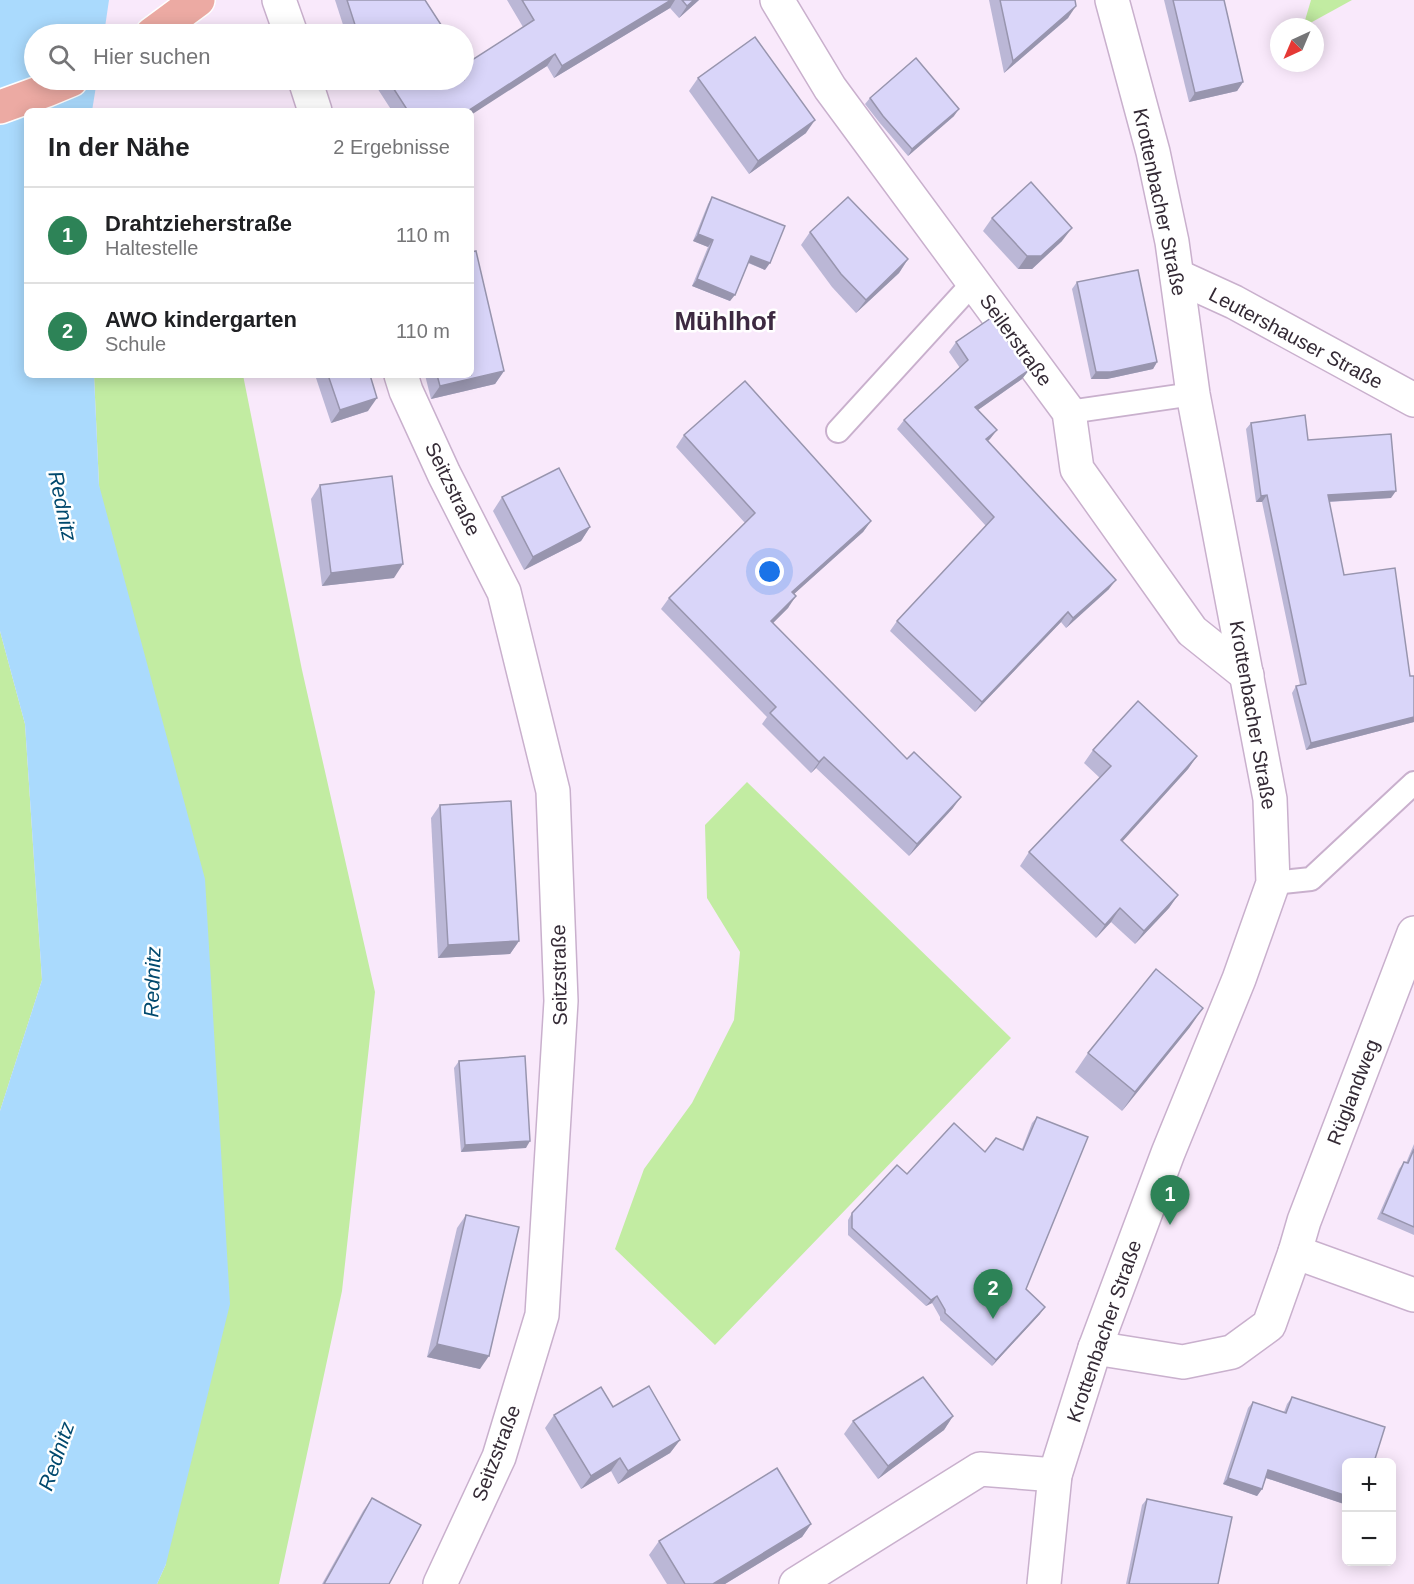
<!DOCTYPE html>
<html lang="de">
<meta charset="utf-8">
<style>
:root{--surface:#fff;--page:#f6f6f6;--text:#202124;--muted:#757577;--line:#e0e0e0;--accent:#2d8357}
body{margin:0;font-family:Helvetica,sans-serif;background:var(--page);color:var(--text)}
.controls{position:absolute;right:18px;bottom:18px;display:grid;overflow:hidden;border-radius:9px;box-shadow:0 3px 15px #0003}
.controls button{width:54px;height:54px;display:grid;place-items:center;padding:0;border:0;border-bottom:2px solid var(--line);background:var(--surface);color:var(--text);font:30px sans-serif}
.compass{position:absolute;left:1270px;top:18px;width:54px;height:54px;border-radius:50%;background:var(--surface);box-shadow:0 3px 15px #0003;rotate:224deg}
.you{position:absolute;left:770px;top:572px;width:21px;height:21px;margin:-15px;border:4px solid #fff;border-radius:50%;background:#1a73e8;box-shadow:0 0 0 9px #1a73e833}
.badge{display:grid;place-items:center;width:39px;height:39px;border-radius:50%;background:var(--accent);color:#fff;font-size:20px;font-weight:700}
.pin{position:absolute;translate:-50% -50px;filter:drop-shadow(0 2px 3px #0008)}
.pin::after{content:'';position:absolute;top:32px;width:21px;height:18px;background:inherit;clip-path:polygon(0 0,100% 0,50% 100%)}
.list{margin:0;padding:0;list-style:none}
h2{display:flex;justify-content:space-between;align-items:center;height:78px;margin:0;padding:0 24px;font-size:26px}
h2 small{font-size:20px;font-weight:400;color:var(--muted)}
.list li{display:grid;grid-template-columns:39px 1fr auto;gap:18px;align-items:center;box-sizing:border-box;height:96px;padding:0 24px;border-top:2px solid var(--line)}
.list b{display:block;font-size:22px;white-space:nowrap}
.list p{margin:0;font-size:20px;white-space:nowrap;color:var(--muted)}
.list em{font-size:20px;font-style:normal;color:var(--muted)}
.icon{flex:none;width:33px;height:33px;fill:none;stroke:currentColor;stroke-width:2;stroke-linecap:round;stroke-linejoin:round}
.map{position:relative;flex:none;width:1414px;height:1584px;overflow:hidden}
.search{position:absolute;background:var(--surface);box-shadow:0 3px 15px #0003;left:24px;top:24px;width:450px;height:66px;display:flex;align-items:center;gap:15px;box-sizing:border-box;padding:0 21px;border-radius:33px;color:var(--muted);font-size:22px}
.panel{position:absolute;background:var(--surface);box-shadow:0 3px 15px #0003;left:24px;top:108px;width:450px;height:270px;border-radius:9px}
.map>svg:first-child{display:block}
.green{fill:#c2eca2}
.water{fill:#aadafd}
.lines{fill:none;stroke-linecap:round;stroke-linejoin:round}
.service-casing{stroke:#c9b0cd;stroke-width:26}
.minor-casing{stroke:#c9b0cd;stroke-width:36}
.primary-casing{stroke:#fff;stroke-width:36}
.service{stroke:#fff;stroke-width:22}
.minor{stroke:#fff;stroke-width:33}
.primary{stroke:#ecaaa3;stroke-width:33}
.wall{fill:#bbb7d6}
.shaded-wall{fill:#9895ae}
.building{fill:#d9d5f9;stroke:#9895ae;stroke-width:1.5}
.labels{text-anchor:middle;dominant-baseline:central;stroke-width:5;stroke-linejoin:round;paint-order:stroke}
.street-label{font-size:20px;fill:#342a35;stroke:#fff}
.water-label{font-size:21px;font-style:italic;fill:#00496e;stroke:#fff}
.district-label{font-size:26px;font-weight:bold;fill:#3d2941;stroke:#fff}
</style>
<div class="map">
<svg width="1414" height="1584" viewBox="0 0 1414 1584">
<rect width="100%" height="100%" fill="#f9e9fb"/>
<!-- green -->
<g class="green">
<path d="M1311,0H1352L1303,27Z"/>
<path d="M94,375H243L302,670L375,992L342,1291L279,1584H157L166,1564L99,485Z"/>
<path d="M0,631L25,724L42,980L0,1111Z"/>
<path d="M747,782L1011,1038L715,1345L615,1249L644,1169L692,1103L734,1020L740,952L707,898L705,825Z"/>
</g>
<!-- water -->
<path class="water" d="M0,0H109L104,34H34V80H97L92,111H27V375H94L99,485L205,879L230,1304L166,1564L157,1584H0V1111L42,980L25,724L0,631Z"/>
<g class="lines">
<!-- service casing -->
<g class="service-casing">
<g id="service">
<path d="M1069,412L1193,394"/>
<path d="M838,431L973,283"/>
<path d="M1273,883L1311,879L1414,783"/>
</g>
</g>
<!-- minor casing -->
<g class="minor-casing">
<g id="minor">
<path d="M279,0L291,34"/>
<path d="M777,0L830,88L1069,412L1077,469L1192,631L1247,675"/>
<path d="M305,80L315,111"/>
<path d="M1177,276L1234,302L1414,400"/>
<path d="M401,375L406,391L444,474L504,592L553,791L561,1001L542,1315L499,1457L440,1584"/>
<path d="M1295,1252L1304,1221L1414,933"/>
<path d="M1095,1348L1183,1362L1232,1352L1269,1325L1295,1252L1414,1295"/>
<path d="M796,1584L980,1469L1055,1475"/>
<path d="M1044,1584L1055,1475L1095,1348L1168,1153L1239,979L1273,883L1270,799L1193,394L1172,242L1153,152L1112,0"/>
</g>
</g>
<!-- primary casing -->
<g class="primary-casing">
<g id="primary">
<path d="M152,34L198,0"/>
<path d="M0,107L47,90L71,80"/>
</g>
</g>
<!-- service -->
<use href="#service" class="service"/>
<!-- minor -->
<use href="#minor" class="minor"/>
<!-- primary -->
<use href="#primary" class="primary"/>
</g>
<!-- wall -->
<g class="wall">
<path d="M335,0H425L447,34H346Z"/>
<path d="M507,0H699L679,18L670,8L554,78L547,66L471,111H392L372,80H464L466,64L523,27Z"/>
<path d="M989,0H1075L1068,18L1004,73Z"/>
<path d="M1164,0H1224L1243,82L1237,91L1189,102Z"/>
<path d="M698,78L806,133L749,174L689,91Z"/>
<path d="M870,98L954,116L908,156L879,122L865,104Z"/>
<path d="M712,197L765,270L748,263L730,301L692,286L708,247L693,241L708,204Z"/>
<path d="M992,218L1062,241L1032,269H1018L983,231Z"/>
<path d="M810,232L908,259L899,273L856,313L832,287L801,245Z"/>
<path d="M1077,282L1157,362L1153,369L1107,379H1091L1072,289Z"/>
<path d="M956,342L1029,370L1022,379L978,410L997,430L988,441L1109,589L1066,628L1061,622L975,712L890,631L897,621L986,526L897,429L904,420L960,368L949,352Z"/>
<path d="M504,371L495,384L431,399L425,375H471Z"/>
<path d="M315,375H370L368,411L331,423Z"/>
<path d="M1251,423L1308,440L1391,498L1329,502L1344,575L1410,676H1414V722L1306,750L1292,693L1296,686L1300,685L1262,502H1256L1246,429Z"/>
<path d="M684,435L871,521L863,532L794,594L788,608L773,623L953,808L909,856L816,768L811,773L762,724L767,717L661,609L669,598L745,523L676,447Z"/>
<path d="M320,485L394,578L322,586L311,499Z"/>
<path d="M502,497L590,527L581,541L524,570L493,511Z"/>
<path d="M1093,750L1197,756L1188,769L1122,841L1178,895L1169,908L1135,944L1111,922L1096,938L1020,866L1029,852L1100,778L1084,763Z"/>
<path d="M440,805L519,941L510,954L438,958L431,818Z"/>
<path d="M1190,1027L1122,1111L1075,1072L1088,1053Z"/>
<path d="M459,1061L526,1148L461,1152L454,1068Z"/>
<path d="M1037,1117L1026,1289L1040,1314L992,1366L940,1320V1317L932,1303L926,1306L848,1235V1220L852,1213L907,1174L985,1152L1022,1149L1032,1123Z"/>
<path d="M1414,1144V1235L1377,1219L1399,1169L1404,1162L1406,1163Z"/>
<path d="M466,1215L480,1369L427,1357L457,1228Z"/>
<path d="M1292,1397L1347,1505L1266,1478L1262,1489L1257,1496L1223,1484L1248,1408L1253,1402L1284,1412L1287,1404Z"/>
<path d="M613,1407L680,1440L670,1453L618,1484L611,1471L581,1489L545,1428L554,1415Z"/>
<path d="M953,1416L944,1430L878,1479L844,1434L853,1421Z"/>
<path d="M372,1498L389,1584H322L363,1511Z"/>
<path d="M1147,1499L1218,1584H1126L1142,1505Z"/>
<path d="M811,1524L802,1537L725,1584H667L649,1555L659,1541Z"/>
</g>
<!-- shaded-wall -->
<g class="shaded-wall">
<path d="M671,0H675L670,8L554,78L562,66Z"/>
<path d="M694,0H699L679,18L687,6Z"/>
<path d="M1076,6L1068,18L1004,73L1013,61Z"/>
<path d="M555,54L547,66L471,115V111H468Z"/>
<path d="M1243,82L1237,91L1189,102L1195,93Z"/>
<path d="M959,109L954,116L908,156L912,149Z"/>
<path d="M815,120L806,133L749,174L758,161Z"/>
<path d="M1072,228L1062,241L1032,269H1018L1027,256Z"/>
<path d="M698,234L713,240L708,247L693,241Z"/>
<path d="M751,256L770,263L765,270L747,262Z"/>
<path d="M908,259L899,273L856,313L866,300Z"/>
<path d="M697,279L735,295L730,301L692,286Z"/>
<path d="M1157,362L1153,369L1107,379H1091L1096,372Z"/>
<path d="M1029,370L1022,379L968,417L975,407Z"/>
<path d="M504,371L495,384L431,399L440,386Z"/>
<path d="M377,398L368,411L331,423L340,410Z"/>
<path d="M997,430L990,439L979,449L986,439Z"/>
<path d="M1396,491L1391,498L1323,502L1328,495Z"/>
<path d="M1267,495L1262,502H1256L1261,496Z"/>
<path d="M871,521L863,532L784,603L792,592Z"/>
<path d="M590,527L581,541L524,570L533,557Z"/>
<path d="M403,564L394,578L322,586L331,573Z"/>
<path d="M1116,580L1109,589L1066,628L1073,618Z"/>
<path d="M796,596L788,608L763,633L771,621Z"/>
<path d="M1068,612L1061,622L975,712L982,702Z"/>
<path d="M1414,717V722L1306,750L1311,743Z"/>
<path d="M1197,756L1188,769L1112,853L1121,840Z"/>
<path d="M824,757L816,768L811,773L819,762Z"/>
<path d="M961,797L953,808L909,856L917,844Z"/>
<path d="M1178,895L1169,908L1135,944L1144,931Z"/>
<path d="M1120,908L1111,922L1096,938L1105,925Z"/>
<path d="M519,941L510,954L438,958L448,945Z"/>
<path d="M1203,1008L1190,1027L1122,1111L1135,1092Z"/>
<path d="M530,1141L526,1148L461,1152L465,1145Z"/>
<path d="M937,1296L932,1303L926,1306L931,1300Z"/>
<path d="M1045,1307L1040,1314L992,1366L996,1360Z"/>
<path d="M437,1344L489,1356L480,1369L427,1357Z"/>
<path d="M953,1416L944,1430L878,1479L888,1466Z"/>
<path d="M680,1440L670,1453L618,1484L628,1471Z"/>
<path d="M620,1458L611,1471L581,1489L591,1476Z"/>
<path d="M1268,1470L1347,1496V1505L1263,1477Z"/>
<path d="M1228,1478L1262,1489L1257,1496L1223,1484Z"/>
<path d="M811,1524L802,1537L725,1584H713Z"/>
</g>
<!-- building -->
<g class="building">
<path d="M347,0H425L447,34H359L357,31Z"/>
<path d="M522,0H671L562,66L555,54L468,111H408L388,80H464V60L466,64L534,20Z"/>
<path d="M682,0H694L687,6Z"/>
<path d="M1000,0H1075L1076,6L1013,61Z"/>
<path d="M1173,0H1224L1243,82L1195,93Z"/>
<path d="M755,37L815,120L758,161L698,78Z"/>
<path d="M916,58L959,109L912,149L883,116L870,98Z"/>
<path d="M1031,182L1072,228L1041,256H1027L992,218Z"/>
<path d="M712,197L785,226L770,263L751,256L735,295L697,279L713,240L698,234Z"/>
<path d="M848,197L908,259L866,300L841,274L810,232Z"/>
<path d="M476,251L504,371L440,386L437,375H471V252Z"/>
<path d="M1138,270L1157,362L1111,372H1096L1077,282Z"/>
<path d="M991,318L1029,370L975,407L997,430L986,439L1116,580L1073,618L1068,612L982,702L897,621L994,517L904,420L968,360L956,342Z"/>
<path d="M328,375H370L377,398L340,410Z"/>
<path d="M745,381L871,521L792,592L796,596L771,621L907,759L914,752L961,797L917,844L824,757L819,762L770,713L776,707L669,598L755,513L684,435Z"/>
<path d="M1305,415L1308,440L1391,434L1396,491L1328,495L1344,575L1395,568L1410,676H1414V717L1311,743L1296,686L1306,684L1267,495L1261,496L1251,423Z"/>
<path d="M559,468L590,527L533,557L502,497Z"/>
<path d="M392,476L403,564L331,573L320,485Z"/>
<path d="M1138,701L1197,756L1121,840L1178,895L1144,931L1120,908L1105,925L1029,852L1111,766L1093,750Z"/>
<path d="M511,801L519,941L448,945L440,805Z"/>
<path d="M1156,969L1203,1008L1135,1092L1088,1053Z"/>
<path d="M525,1056L530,1141L465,1145L459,1061Z"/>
<path d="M1037,1117L1088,1137L1026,1289L1045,1307L996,1360L945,1313V1310L937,1296L931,1300L852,1228V1213L897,1165L907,1174L954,1123L985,1152L996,1138L1023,1150Z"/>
<path d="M1414,1149V1227L1382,1213L1404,1162L1408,1163Z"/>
<path d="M466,1215L519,1227L489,1356L437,1344Z"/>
<path d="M923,1377L953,1416L888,1466L853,1421Z"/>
<path d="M649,1386L680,1440L628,1471L620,1458L591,1476L554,1415L601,1387L613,1407Z"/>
<path d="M1292,1397L1385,1427L1374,1462H1347V1496L1268,1470L1262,1489L1228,1478L1253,1402L1286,1413Z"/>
<path d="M777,1468L811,1524L713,1584H685L659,1541Z"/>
<path d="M372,1498L421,1525L389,1584H324Z"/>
<path d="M1147,1499L1232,1517L1218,1584H1129Z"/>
</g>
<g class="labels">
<!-- street labels -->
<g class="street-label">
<text transform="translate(1160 202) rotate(78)">Krottenbacher Straße</text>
<text transform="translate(1296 338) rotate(28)">Leutershauser Straße</text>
<text transform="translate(1016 340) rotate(54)">Seilerstraße</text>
<text transform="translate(453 489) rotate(64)">Seitzstraße</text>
<text transform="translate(1253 715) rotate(80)">Krottenbacher Straße</text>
<text transform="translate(559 975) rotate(-91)">Seitzstraße</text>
<text transform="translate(1353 1092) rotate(-69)">Rüglandweg</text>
<text transform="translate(1104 1331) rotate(-71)">Krottenbacher Straße</text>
<text transform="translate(496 1453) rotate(-69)">Seitzstraße</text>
</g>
<!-- water labels -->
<g class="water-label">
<text transform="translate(63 506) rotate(78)">Rednitz</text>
<text transform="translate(152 982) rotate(-88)">Rednitz</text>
<text transform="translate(56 1456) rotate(-71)">Rednitz</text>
</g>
<!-- district labels -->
<g class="district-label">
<text x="725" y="321">Mühlhof</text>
</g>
</g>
</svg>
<div class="controls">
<button>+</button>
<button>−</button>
</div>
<svg class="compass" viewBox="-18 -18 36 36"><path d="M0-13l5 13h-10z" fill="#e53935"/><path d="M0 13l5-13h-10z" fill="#757577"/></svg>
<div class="you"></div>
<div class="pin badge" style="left:1170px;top:1225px">1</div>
<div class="pin badge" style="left:993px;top:1319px">2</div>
<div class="search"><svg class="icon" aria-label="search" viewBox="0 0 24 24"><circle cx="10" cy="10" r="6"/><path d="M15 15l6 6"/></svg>Hier suchen</div>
<section class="panel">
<h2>In der Nähe<small>2 Ergebnisse</small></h2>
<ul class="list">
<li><span class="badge">1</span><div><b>Drahtzieherstraße</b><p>Haltestelle</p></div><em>110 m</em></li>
<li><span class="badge">2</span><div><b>AWO kindergarten</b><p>Schule</p></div><em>110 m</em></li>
</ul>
</section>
</div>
